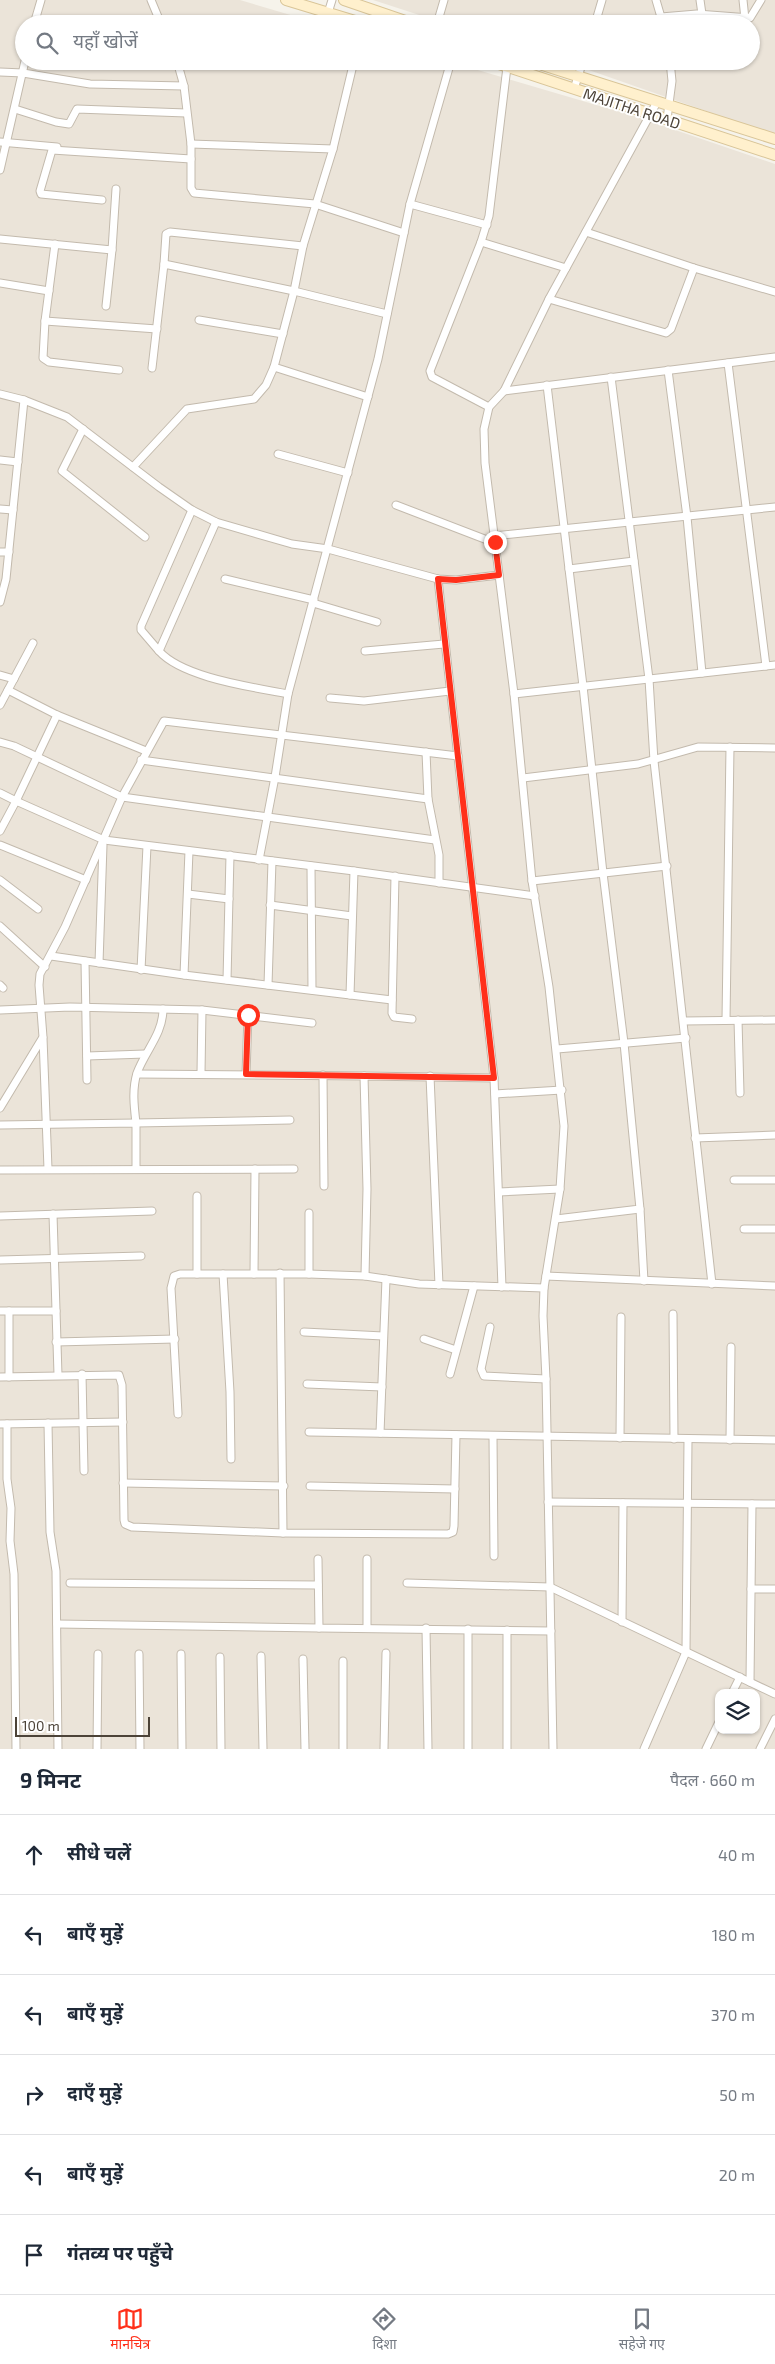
<!DOCTYPE html>
<html lang="hi">
<meta charset="utf-8">
<style>
:root{--surface:#fff;--page:#f2f2f3;--text:#1f2937;--muted:#747a83;--line:#e0e1e3;--accent:#ff301a}
body{margin:0;font-family:"Exo 2","Noto Sans Devanagari",sans-serif;background:var(--page);color:var(--text)}
.controls{position:absolute;right:15px;bottom:15px;display:grid;overflow:hidden;border-radius:10px;box-shadow:0 1px 4px #0004}
.controls button{width:45px;height:45px;display:grid;place-items:center;padding:0;border:0;border-bottom:1px solid var(--line);background:var(--surface);color:var(--text);font:25px sans-serif}
.scale{position:absolute;left:15px;bottom:12px;width:135px;box-sizing:border-box;padding-left:5px;border:2px solid #4c4338;border-top:0;font-size:14px;line-height:18px;white-space:nowrap;color:#4c4338;-webkit-text-stroke:4px #fff;paint-order:stroke}
.stop{position:absolute;width:15px;height:15px;margin:-11px;border:4px solid #ff301a;border-radius:50%;background:#fff}
.stop.end{background:#ff301a;border-color:#fff;box-shadow:0 1px 5px #0008}
.list{margin:0;padding:0;list-style:none}
h2{display:flex;justify-content:space-between;align-items:center;height:65px;margin:0;padding:0 20px;font-size:21px}
h2 small{font-size:16px;font-weight:400;color:var(--muted)}
.list li{display:grid;grid-template-columns:32px 1fr auto;gap:15px;align-items:center;box-sizing:border-box;height:80px;padding:0 20px;border-top:1px solid var(--line)}
.list b{display:block;font-size:19px;white-space:nowrap}
.list em{font-size:16px;font-style:normal;color:var(--muted)}
.icon{flex:none;width:28px;height:28px;fill:none;stroke:currentColor;stroke-width:2;stroke-linecap:round;stroke-linejoin:round}
.map{position:relative;flex:none;width:775px;height:1749px;overflow:hidden}
.search{position:absolute;background:var(--surface);box-shadow:0 1px 4px #0004;left:15px;right:15px;top:15px;height:55px;display:flex;align-items:center;gap:12px;box-sizing:border-box;padding:0 18px;border-radius:28px;color:var(--muted);font-size:19px}
.sheet{height:545px;background:var(--surface)}
nav{display:flex;justify-content:space-around;align-items:center;box-sizing:border-box;height:70px;border-top:1px solid var(--line);background:var(--surface);font-size:14px;color:var(--muted)}
nav a{display:grid;justify-items:center;gap:2px}
nav .on{color:var(--accent)}
.map>svg:first-child{display:block}
.residential{fill:#ebe4d9;fill-rule:evenodd}
.lines{fill:none;stroke-linecap:round;stroke-linejoin:round}
.street-casing{stroke:#c3baad;stroke-width:9}
.secondary-casing{stroke:#d9c598;stroke-width:12}
.street{stroke:#fff;stroke-width:7}
.secondary{stroke:#fff0cd;stroke-width:10}
.route{stroke:#ff301a;stroke-width:6}
.labels{text-anchor:middle;dominant-baseline:central;stroke-width:4;stroke-linejoin:round;paint-order:stroke}
.street-label{font-size:15px;fill:#4c4338;stroke:#fff}
</style>
<div class="map">
<svg width="775" height="1749" viewBox="0 0 775 1749">
<rect width="100%" height="100%" fill="#f6f3eb"/>
<!-- residential -->
<g class="residential">
<path d="M0,0H240L321,24H24V61H447L637,117L775,164V1749H0ZM719,1693H756V1730H719Z"/>
<path d="M373,0H775V135L563,61H751V24H447Z"/>
</g>
<g class="lines">
<!-- street casing -->
<g class="street-casing">
<g id="street">
<path d="M151,0L161,24"/>
<path d="M656,0L663,24"/>
<path d="M700,0L702,14"/>
<path d="M743,0L745,19"/>
<path d="M328,13L332,0"/>
<path d="M661,17L697,14L750,18L761,0"/>
<path d="M34,24L41,0"/>
<path d="M437,24L444,0"/>
<path d="M595,24L602,0"/>
<path d="M354,61L333,149L303,246L294,291L274,367L368,397"/>
<path d="M0,72L23,73L90,84L184,86L177,61"/>
<path d="M184,86L191,144V188L194,193L315,204L404,233"/>
<path d="M574,89L583,61"/>
<path d="M15,109L56,122L69,124L77,109L186,113"/>
<path d="M667,119L672,81L670,61"/>
<path d="M0,142L57,147"/>
<path d="M191,144L333,149"/>
<path d="M0,170L25,61"/>
<path d="M102,200L41,194L40,191L52,150L191,159"/>
<path d="M410,204L487,225"/>
<path d="M586,232L694,268L775,292"/>
<path d="M0,239L112,250L116,189"/>
<path d="M481,242L489,216L507,67"/>
<path d="M55,244L45,321L43,358L49,362L119,370"/>
<path d="M164,264L166,234L170,232L303,246"/>
<path d="M0,283L49,291"/>
<path d="M549,299L666,333L671,329L694,268"/>
<path d="M106,306L112,250"/>
<path d="M199,320L283,334"/>
<path d="M45,321L157,329"/>
<path d="M728,363L766,666"/>
<path d="M152,368L164,264L294,291L387,314"/>
<path d="M668,370L687,517L702,673"/>
<path d="M611,377L649,679L654,761L712,1284"/>
<path d="M547,385L583,686L603,873L624,1043L640,1209L556,1219"/>
<path d="M504,391L775,357"/>
<path d="M0,394L24,400L67,417L159,487L192,510L216,522L292,544L328,549L438,579L456,580L499,575"/>
<path d="M489,407L432,377L430,371L481,242L566,268"/>
<path d="M83,429L62,471L145,537"/>
<path d="M278,454L348,473"/>
<path d="M0,460L18,462"/>
<path d="M133,467L187,409L254,399L266,385L274,367"/>
<path d="M396,505L495,543"/>
<path d="M0,509L13,510"/>
<path d="M192,510L141,626V630L159,651L216,522"/>
<path d="M494,536L775,507"/>
<path d="M0,552H9"/>
<path d="M569,569L634,561"/>
<path d="M225,579L314,600"/>
<path d="M438,579L494,1078L502,1287"/>
<path d="M0,602L6,579L24,400"/>
<path d="M313,603L377,622"/>
<path d="M159,651C183,678 253,687 288,694"/>
<path d="M365,651L444,644"/>
<path d="M0,675L14,679"/>
<path d="M8,690L57,715L146,751"/>
<path d="M514,694L775,665"/>
<path d="M330,698L364,701L450,691"/>
<path d="M0,705L33,643"/>
<path d="M0,742L14,746L122,797L435,840"/>
<path d="M426,752L428,799L439,855V883"/>
<path d="M141,760L428,799"/>
<path d="M523,778L638,764L698,747L775,748"/>
<path d="M0,793L16,801L57,715"/>
<path d="M0,831L16,801L104,840L354,871L535,896"/>
<path d="M0,845L86,880"/>
<path d="M259,860L275,777L288,694L378,359L410,204L451,61"/>
<path d="M311,866L312,990"/>
<path d="M395,876L392,1013L394,1017L412,1019"/>
<path d="M0,880L38,909"/>
<path d="M532,881L667,866"/>
<path d="M188,894L229,899"/>
<path d="M270,905L352,916"/>
<path d="M0,926L45,967"/>
<path d="M51,956L184,975L392,1000"/>
<path d="M85,961L87,1080"/>
<path d="M99,963L103,845"/>
<path d="M141,970L147,846"/>
<path d="M184,975L189,851"/>
<path d="M227,980L230,855"/>
<path d="M0,985L3,988"/>
<path d="M268,985L272,861"/>
<path d="M350,995L354,871"/>
<path d="M163,1009C163,1034 145,1051 137,1073C132,1089 134,1106 136,1123L290,1120"/>
<path d="M0,1010L70,1007L202,1010L312,1023"/>
<path d="M726,1020L730,747"/>
<path d="M738,1020L740,1093"/>
<path d="M684,1021L775,1020"/>
<path d="M43,1038L48,1169"/>
<path d="M557,1049L686,1038"/>
<path d="M87,1056L145,1054"/>
<path d="M201,1073L202,1010"/>
<path d="M137,1074L364,1076"/>
<path d="M246,1074L248,1015"/>
<path d="M323,1075L324,1186"/>
<path d="M430,1076L439,1285"/>
<path d="M495,1094L562,1090"/>
<path d="M0,1108L43,1037L39,985L40,974L65,927L122,797L164,721L458,756"/>
<path d="M0,1125L136,1123V1169"/>
<path d="M695,1138L775,1135"/>
<path d="M0,1170L294,1169"/>
<path d="M734,1180H775"/>
<path d="M499,1192L560,1189"/>
<path d="M640,1209L644,1281"/>
<path d="M53,1214L58,1375"/>
<path d="M0,1216L152,1211"/>
<path d="M744,1229H775"/>
<path d="M0,1260L141,1256"/>
<path d="M280,1273L283,1533"/>
<path d="M197,1274V1196"/>
<path d="M223,1274L230,1392L231,1459"/>
<path d="M254,1274L255,1169"/>
<path d="M309,1274V1213"/>
<path d="M365,1276L367,1189L364,1076L494,1078"/>
<path d="M546,1276L775,1286"/>
<path d="M0,1311H56"/>
<path d="M9,1311V1377"/>
<path d="M673,1314L674,1439"/>
<path d="M490,1327L481,1369L484,1376L546,1379"/>
<path d="M304,1332L383,1336"/>
<path d="M424,1339L456,1350"/>
<path d="M56,1342L175,1339"/>
<path d="M82,1374L84,1471"/>
<path d="M450,1374L474,1286"/>
<path d="M0,1377L119,1375L122,1385L124,1520L125,1524L132,1527L283,1533L448,1534L453,1532L454,1526L456,1435"/>
<path d="M307,1384L382,1387"/>
<path d="M178,1414L171,1288L174,1276L180,1274H309L365,1276L419,1284L544,1288"/>
<path d="M48,1423L50,1532L56,1571L58,1749"/>
<path d="M0,1424L123,1422"/>
<path d="M7,1424V1479L11,1508L10,1541L14,1574L16,1749"/>
<path d="M309,1432L775,1440"/>
<path d="M380,1433L386,1279"/>
<path d="M493,1436L494,1556"/>
<path d="M620,1438L621,1317"/>
<path d="M730,1440L731,1347"/>
<path d="M123,1483L284,1486"/>
<path d="M310,1486L455,1489"/>
<path d="M548,1502L775,1504"/>
<path d="M318,1559L319,1628L551,1631"/>
<path d="M367,1559V1628"/>
<path d="M70,1583L318,1585"/>
<path d="M407,1583L550,1587L775,1694"/>
<path d="M751,1589H775"/>
<path d="M622,1622L623,1503"/>
<path d="M57,1624L319,1628"/>
<path d="M426,1628L428,1749"/>
<path d="M468,1629V1749"/>
<path d="M507,1630V1749"/>
<path d="M139,1654L140,1749"/>
<path d="M181,1654L182,1749"/>
<path d="M261,1656L263,1749"/>
<path d="M220,1657L221,1749"/>
<path d="M303,1659L305,1749"/>
<path d="M750,1682L752,1504"/>
<path d="M732,1693L740,1677"/>
<path d="M97,1749L98,1654"/>
<path d="M343,1749V1661"/>
<path d="M384,1749L386,1653"/>
<path d="M553,1749L546,1379L543,1316L544,1288L560,1189L564,1126L549,987L532,881L514,694L485,463L484,429L489,407L504,391L549,299L657,102"/>
<path d="M644,1749L686,1652L688,1440"/>
<path d="M706,1749L719,1722"/>
<path d="M760,1749L775,1719"/>
</g>
</g>
<!-- secondary casing -->
<g class="secondary-casing">
<g id="secondary">
<path d="M286,0L365,24"/>
<path d="M344,0L414,24"/>
<path d="M490,61L775,155"/>
<path d="M530,61L775,139"/>
</g>
</g>
<!-- street -->
<use href="#street" class="street"/>
<!-- secondary -->
<use href="#secondary" class="secondary"/>
</g>
<g class="lines">
<!-- route -->
<path class="route" d="M248,1015L246,1074L494,1078L438,579L456,580L499,575L495,542"/>
</g>
<g class="labels">
<!-- street labels -->
<g class="street-label">
<text transform="translate(632 108) rotate(18)">MAJITHA ROAD</text>
</g>
</g>
</svg>
<div class="controls">
<button><svg class="icon" aria-label="layers" viewBox="0 0 24 24"><path d="M12 4l9 5-9 5-9-5zM3 14l9 5 9-5"/></svg></button>
</div>
<div class="scale">100 m</div>
<div class="stop" style="left:248px;top:1015px"></div>
<div class="stop end" style="left:495px;top:542px"></div>
<div class="search"><svg class="icon" aria-label="search" viewBox="0 0 24 24"><circle cx="10" cy="10" r="6"/><path d="M15 15l6 6"/></svg>यहाँ खोजें</div>
</div>
<section class="sheet">
<h2>9 मिनट<small>पैदल · 660 m</small></h2>
<ul class="list">
<li><svg class="icon" aria-label="ahead" viewBox="0 0 24 24"><path d="M12 20V5M6 11l6-6 6 6"/></svg><div><b>सीधे चलें</b></div><em>40 m</em></li>
<li><svg class="icon" aria-label="left" viewBox="0 0 24 24"><path d="M17 20v-9H6M10 6l-5 5 5 5"/></svg><div><b>बाएँ मुड़ें</b></div><em>180 m</em></li>
<li><svg class="icon" aria-label="left" viewBox="0 0 24 24"><path d="M17 20v-9H6M10 6l-5 5 5 5"/></svg><div><b>बाएँ मुड़ें</b></div><em>370 m</em></li>
<li><svg class="icon" aria-label="right" viewBox="0 0 24 24"><path d="M7 20v-9h11M14 6l5 5-5 5"/></svg><div><b>दाएँ मुड़ें</b></div><em>50 m</em></li>
<li><svg class="icon" aria-label="left" viewBox="0 0 24 24"><path d="M17 20v-9H6M10 6l-5 5 5 5"/></svg><div><b>बाएँ मुड़ें</b></div><em>20 m</em></li>
<li><svg class="icon" aria-label="arrive" viewBox="0 0 24 24"><path d="M6 21V4h12l-3 4 3 4H6"/></svg><div><b>गंतव्य पर पहुँचे</b></div></li>
</ul>
</section>
<nav>
<a class="on"><svg class="icon" aria-label="map" viewBox="0 0 24 24"><path d="M3 6l6-2 6 2 6-2v14l-6 2-6-2-6 2zM9 4v14M15 6v14"/></svg>मानचित्र</a>
<a><svg class="icon" aria-label="directions" viewBox="0 0 24 24"><path d="M12 3l9 9-9 9-9-9zM9 14v-3h6M13 9l2 2-2 2"/></svg>दिशा</a>
<a><svg class="icon" aria-label="saved" viewBox="0 0 24 24"><path d="M7 4h10v16l-5-4-5 4z"/></svg>सहेजे गए</a>
</nav>
